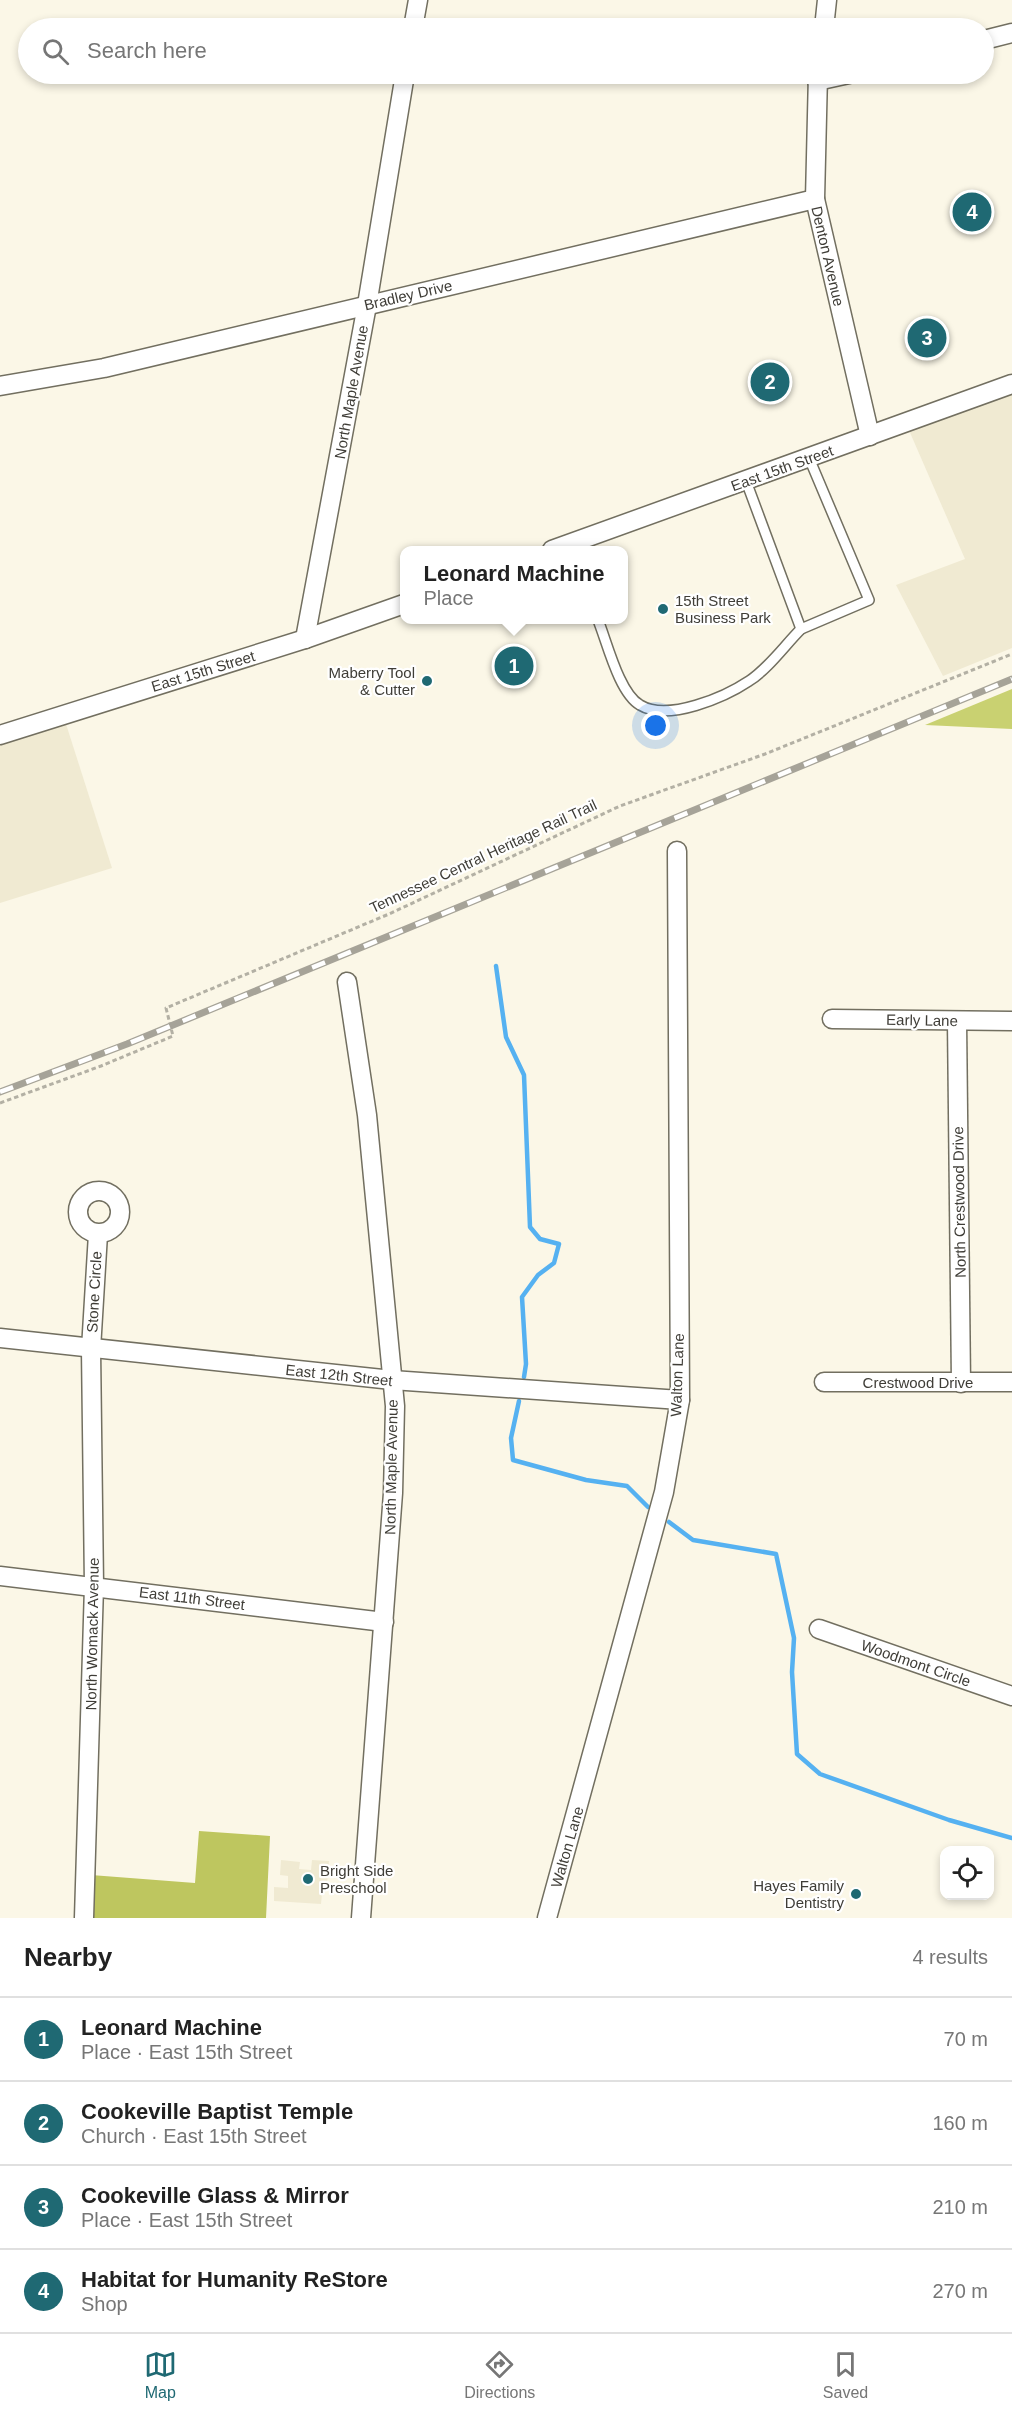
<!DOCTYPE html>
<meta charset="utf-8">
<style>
:root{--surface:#fff;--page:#f6f6f6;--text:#222;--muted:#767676;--line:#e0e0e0;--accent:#1f6973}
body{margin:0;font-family:Arial,sans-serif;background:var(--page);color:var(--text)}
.controls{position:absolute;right:18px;bottom:18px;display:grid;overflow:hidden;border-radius:12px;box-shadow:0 3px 9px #0003}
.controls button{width:54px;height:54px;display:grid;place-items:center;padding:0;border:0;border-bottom:2px solid var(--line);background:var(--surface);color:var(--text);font:30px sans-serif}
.you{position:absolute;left:656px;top:726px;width:21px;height:21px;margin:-15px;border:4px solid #fff;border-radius:50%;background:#1a73e8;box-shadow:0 0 0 9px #1a73e833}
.badge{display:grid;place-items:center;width:39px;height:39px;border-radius:50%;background:var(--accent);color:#fff;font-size:20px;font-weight:700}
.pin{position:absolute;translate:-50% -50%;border:3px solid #fff;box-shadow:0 2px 6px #0006}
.popup{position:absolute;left:400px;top:546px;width:228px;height:78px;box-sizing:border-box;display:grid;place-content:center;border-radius:12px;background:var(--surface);filter:drop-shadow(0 2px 4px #0005);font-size:20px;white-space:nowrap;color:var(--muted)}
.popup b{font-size:22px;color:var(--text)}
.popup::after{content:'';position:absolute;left:50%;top:100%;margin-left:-12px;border:12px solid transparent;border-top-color:var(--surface)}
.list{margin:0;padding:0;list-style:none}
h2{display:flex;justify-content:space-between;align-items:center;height:78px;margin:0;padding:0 24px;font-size:26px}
h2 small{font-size:20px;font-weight:400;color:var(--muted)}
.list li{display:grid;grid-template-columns:39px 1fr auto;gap:18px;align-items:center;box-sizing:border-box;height:84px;padding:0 24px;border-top:2px solid var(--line)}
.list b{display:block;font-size:22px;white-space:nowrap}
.list p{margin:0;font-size:20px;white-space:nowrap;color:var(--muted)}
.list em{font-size:20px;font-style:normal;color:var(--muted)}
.icon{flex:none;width:33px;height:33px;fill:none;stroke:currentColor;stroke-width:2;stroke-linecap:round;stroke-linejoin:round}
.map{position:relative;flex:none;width:1012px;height:1918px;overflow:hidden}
.search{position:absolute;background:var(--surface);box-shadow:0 3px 9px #0003;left:18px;right:18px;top:18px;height:66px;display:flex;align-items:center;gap:15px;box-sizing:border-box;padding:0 21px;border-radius:33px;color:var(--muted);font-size:22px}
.sheet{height:414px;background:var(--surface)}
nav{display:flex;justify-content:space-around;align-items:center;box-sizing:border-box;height:84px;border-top:2px solid var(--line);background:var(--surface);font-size:16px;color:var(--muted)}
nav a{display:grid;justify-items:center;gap:3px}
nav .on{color:var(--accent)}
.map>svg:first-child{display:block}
.built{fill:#f0ead2}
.green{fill:#c9d171}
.forest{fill:#bec65f}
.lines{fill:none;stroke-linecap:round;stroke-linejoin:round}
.stream{stroke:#55b1f1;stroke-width:4.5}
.lane-casing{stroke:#726f60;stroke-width:12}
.street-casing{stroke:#726f60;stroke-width:21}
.path{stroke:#b3b0a4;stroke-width:3;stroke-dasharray:4.5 3;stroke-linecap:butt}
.lane{stroke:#fff;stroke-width:9}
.street{stroke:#fff;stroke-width:18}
.rail-casing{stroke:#a6a398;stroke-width:7}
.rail{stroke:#fff;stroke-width:4.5;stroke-dasharray:14;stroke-linecap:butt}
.poi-dot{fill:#1f6973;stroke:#fff;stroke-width:2}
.labels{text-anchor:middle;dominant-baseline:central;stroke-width:4.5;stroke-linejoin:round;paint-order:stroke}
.street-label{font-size:15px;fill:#3f3d37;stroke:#fff}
.poi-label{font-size:15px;fill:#3f3d37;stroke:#fff;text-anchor:start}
</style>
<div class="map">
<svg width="1012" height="1918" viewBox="0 0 1012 1918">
<rect width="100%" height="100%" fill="#fbf7e7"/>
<!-- built -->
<g class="built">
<path d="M1012,391V648L943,676L896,585L965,559L908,428Z"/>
<path d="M66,724L112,868L0,903V745Z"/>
<path d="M281,1860L300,1862L299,1869L311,1870L312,1860L329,1861L327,1883H323L321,1904L274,1901V1887L288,1888V1876L280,1875Z"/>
</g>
<!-- green -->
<path class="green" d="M1012,689V729L925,725Z"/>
<!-- forest -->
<path class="forest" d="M199,1831L270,1836L266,1918H90L91,1875L195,1883Z"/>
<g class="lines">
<!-- stream -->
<g class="stream">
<path d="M496,966L506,1037L524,1075L530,1227L540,1239L559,1244L554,1263L538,1275L522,1297L526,1364L524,1377"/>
<path d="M519,1401L511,1438L513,1460L586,1480L627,1486L648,1507"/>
<path d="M669,1522L693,1540L776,1554L794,1638L792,1672L797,1754L820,1774L949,1820L1012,1838"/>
</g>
<!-- lane casing -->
<g class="lane-casing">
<g id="lane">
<path d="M746,481L801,629L869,600L809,458"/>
<path d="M598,620C607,642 619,693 640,705C668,722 725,697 749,681C768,669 785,645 801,629"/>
</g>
</g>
<!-- street casing -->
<g class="street-casing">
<g id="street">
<path d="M413,28L418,0"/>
<path d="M824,28L827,0"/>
<path d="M984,40L1012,33"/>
<path d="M818,74L815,199L870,436"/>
<path d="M817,81L849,74"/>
<path d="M0,386L104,368L815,199"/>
<path d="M552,550L1012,384"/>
<path d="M305,639L367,305L405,74"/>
<path d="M0,735L305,639L404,604"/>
<path d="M347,982L367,1115L395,1406L393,1493L361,1918"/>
<path d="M832,1019L1012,1021"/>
<path d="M957,1021L961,1383"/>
<circle cx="99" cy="1212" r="21"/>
<path d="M0,1338L392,1380L680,1400"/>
<path d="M824,1382H1012"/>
<path d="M0,1576L384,1622"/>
<path d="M819,1629L1012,1696"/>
<path d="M84,1918L94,1586L91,1349L98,1234"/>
<path d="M547,1918L664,1492L680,1400L677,851"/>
</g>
</g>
<!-- path -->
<path class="path" d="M0,1103L101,1066L173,1036L166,1008L389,914L620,806L765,754L1012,654"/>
<!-- lane -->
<use href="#lane" class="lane"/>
<!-- street -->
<use href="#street" class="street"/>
<!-- rail casing -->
<g class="rail-casing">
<path id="rail" d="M0,1092L127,1044L1012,679"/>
</g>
<!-- rail -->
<use href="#rail" class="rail"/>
</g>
<!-- markers -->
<g class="poi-dot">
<circle cx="663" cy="609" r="6"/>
<circle cx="427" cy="681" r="6"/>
<circle cx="308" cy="1879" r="6"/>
<circle cx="856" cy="1894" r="6"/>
</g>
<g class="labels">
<!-- street labels -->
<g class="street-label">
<text transform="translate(828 256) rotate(77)">Denton Avenue</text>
<text transform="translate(408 295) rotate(-13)">Bradley Drive</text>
<text transform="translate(351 392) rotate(-80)">North Maple Avenue</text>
<text transform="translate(782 468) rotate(-20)">East 15th Street</text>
<text transform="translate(203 671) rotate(-17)">East 15th Street</text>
<text transform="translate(483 856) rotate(-25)">Tennessee Central Heritage Rail Trail</text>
<text transform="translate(922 1020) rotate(1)">Early Lane</text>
<text transform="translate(959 1202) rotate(-91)">North Crestwood Drive</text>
<text transform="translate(94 1292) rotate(-87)">Stone Circle</text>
<text transform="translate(339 1375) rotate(6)">East 12th Street</text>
<text transform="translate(677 1375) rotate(-88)">Walton Lane</text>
<text x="918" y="1382">Crestwood Drive</text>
<text transform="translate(391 1467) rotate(-89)">North Maple Avenue</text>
<text transform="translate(192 1598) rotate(7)">East 11th Street</text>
<text transform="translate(92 1634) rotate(-89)">North Womack Avenue</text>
<text transform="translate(916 1663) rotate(19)">Woodmont Circle</text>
<text transform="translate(567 1847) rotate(-74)">Walton Lane</text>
</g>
<!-- poi labels -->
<g class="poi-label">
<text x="675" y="600">15th Street<tspan x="675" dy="17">Business Park</tspan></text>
<text x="415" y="672" text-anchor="end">Maberry Tool<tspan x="415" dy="17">&amp; Cutter</tspan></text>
<text x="320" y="1870">Bright Side<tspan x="320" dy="17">Preschool</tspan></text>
<text x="844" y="1885" text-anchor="end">Hayes Family<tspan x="844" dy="17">Dentistry</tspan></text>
</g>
</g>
</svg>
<div class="controls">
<button><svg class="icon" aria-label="locate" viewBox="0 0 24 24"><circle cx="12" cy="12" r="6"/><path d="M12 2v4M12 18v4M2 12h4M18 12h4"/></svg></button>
</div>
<div class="you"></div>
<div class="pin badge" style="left:514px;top:666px">1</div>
<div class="popup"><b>Leonard Machine</b>Place</div>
<div class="pin badge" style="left:770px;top:382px">2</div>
<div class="pin badge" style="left:927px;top:338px">3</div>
<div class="pin badge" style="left:972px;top:212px">4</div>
<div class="search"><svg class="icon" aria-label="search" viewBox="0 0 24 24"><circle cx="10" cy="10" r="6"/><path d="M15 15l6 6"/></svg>Search here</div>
</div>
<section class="sheet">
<h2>Nearby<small>4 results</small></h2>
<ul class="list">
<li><span class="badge">1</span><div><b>Leonard Machine</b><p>Place · East 15th Street</p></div><em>70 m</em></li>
<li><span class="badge">2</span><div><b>Cookeville Baptist Temple</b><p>Church · East 15th Street</p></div><em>160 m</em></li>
<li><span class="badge">3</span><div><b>Cookeville Glass &amp; Mirror</b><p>Place · East 15th Street</p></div><em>210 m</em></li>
<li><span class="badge">4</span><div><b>Habitat for Humanity ReStore</b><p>Shop</p></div><em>270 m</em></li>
</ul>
</section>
<nav>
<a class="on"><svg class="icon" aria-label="map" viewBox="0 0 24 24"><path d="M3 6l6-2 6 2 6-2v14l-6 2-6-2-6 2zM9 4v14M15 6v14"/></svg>Map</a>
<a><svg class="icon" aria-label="directions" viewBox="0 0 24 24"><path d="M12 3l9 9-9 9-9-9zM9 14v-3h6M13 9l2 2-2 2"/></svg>Directions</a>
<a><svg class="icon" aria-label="saved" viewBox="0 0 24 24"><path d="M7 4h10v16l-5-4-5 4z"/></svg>Saved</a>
</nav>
